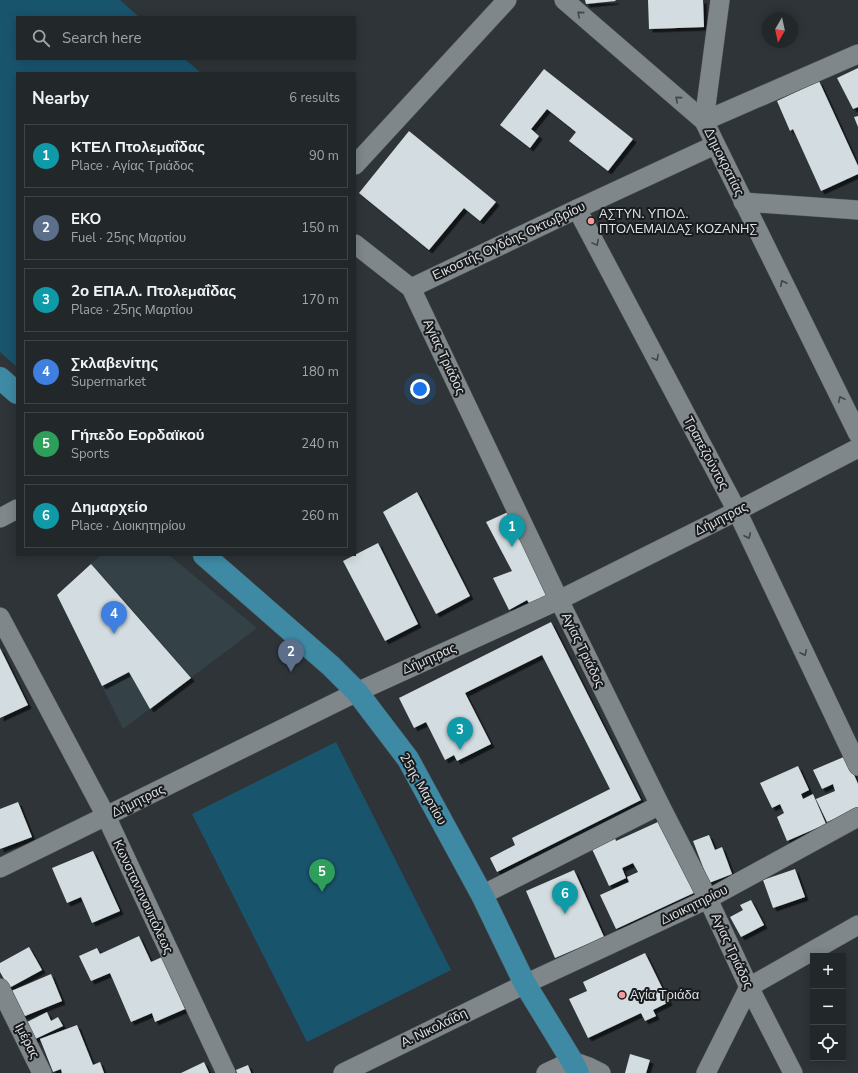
<!DOCTYPE html>
<meta charset="utf-8">
<style>
:root{--surface:#22272a;--page:#2a2f32;--text:#f1f3f6;--muted:#a2a5a8;--line:#3f4447;--accent:#f59b9c}
body{margin:0;font-family:"Nunito Sans",sans-serif;background:var(--page);color:var(--text)}
.controls{position:absolute;right:12px;bottom:12px;display:grid;overflow:hidden;border-radius:0px;box-shadow:0 2px 10px #0003}
.controls button{width:36px;height:36px;display:grid;place-items:center;padding:0;border:0;border-bottom:1px solid var(--line);background:var(--surface);color:var(--text);font:20px sans-serif}
.compass{position:absolute;left:762px;top:12px;width:36px;height:36px;border-radius:50%;background:var(--surface);box-shadow:0 2px 10px #0003;rotate:189deg}
.you{position:absolute;left:420px;top:389px;width:14px;height:14px;margin:-10px;border:3px solid #fff;border-radius:50%;background:#1a73e8;box-shadow:0 0 0 6px #1a73e833}
.badge{display:grid;place-items:center;width:26px;height:26px;border-radius:50%;background:var(--accent);color:#fff;font-size:13px;font-weight:700}
.pin{position:absolute;translate:-50% -33px;filter:drop-shadow(0 1px 2px #0008)}
.pin::after{content:'';position:absolute;top:21px;width:14px;height:12px;background:inherit;clip-path:polygon(0 0,100% 0,50% 100%)}
.list{margin:0;padding:0;list-style:none}
h2{display:flex;justify-content:space-between;align-items:center;height:52px;margin:0;padding:0 16px;font-size:17px}
h2 small{font-size:13px;font-weight:400;color:var(--muted)}
.list li{display:grid;grid-template-columns:26px 1fr auto;gap:12px;align-items:center;box-sizing:border-box;height:64px;margin:0 8px 8px;padding:0 8px;border:1px solid var(--line);border-radius:0px}
.list b{display:block;font-size:15px;white-space:nowrap}
.list p{margin:0;font-size:13px;white-space:nowrap;color:var(--muted)}
.list em{font-size:13px;font-style:normal;color:var(--muted)}
.icon{flex:none;width:22px;height:22px;fill:none;stroke:currentColor;stroke-width:2;stroke-linecap:round;stroke-linejoin:round}
.map{position:relative;flex:none;width:858px;height:1073px;overflow:hidden}
.search{position:absolute;background:var(--surface);box-shadow:0 2px 10px #0003;left:16px;top:16px;width:340px;height:44px;display:flex;align-items:center;gap:10px;box-sizing:border-box;padding:0 14px;border-radius:0px;color:var(--muted);font-size:15px}
.panel{position:absolute;background:var(--surface);box-shadow:0 2px 10px #0003;left:16px;top:72px;width:340px;height:484px;border-radius:0px}
.map>svg:first-child{display:block}
.built{fill:#344147}
.green{fill:#19546d}
.building{fill:#d3dce0;filter:url(#shadow)}
.lines{fill:none;stroke-linecap:round;stroke-linejoin:round}
.minor-casing{stroke:#4d5356;stroke-width:20}
.major-casing{stroke:#4d5356;stroke-width:23}
.minor{stroke:#7f878a;stroke-width:19}
.major{stroke:#3e8aa5;stroke-width:22}
.oneway{stroke:#424649}
.poi-dot{fill:#f59b9c;stroke:#191b1d;stroke-width:1.5}
.labels{text-anchor:middle;dominant-baseline:central;stroke-width:4;stroke-linejoin:round;paint-order:stroke}
.street-label{font-size:13px;fill:#dbdfe2;stroke:#191b1d}
.poi-label{font-size:13px;fill:#dbdfe2;stroke:#191b1d;text-anchor:start}
</style>
<div class="map">
<svg width="858" height="1073" viewBox="0 0 858 1073">
<defs>
<filter id="shadow"><feDropShadow dx="3.5" dy="3.5" stdDeviation="0" flood-color="#0009"/></filter>
</defs>
<rect width="100%" height="100%" fill="#2e3438"/>
<!-- built -->
<path class="built" d="M101,555H169L257,628L123,729L57,595Z"/>
<!-- green -->
<g class="green">
<path d="M0,0H120L139,17H17V59H185L201,73H17V367L0,352Z"/>
<path d="M336,742L451,970L307,1042L192,814Z"/>
</g>
<!-- building -->
<g class="building">
<path d="M585,0H615L616,1L586,4Z"/>
<path d="M648,0H703L704,27L649,29Z"/>
<path d="M858,68V107L853,109L837,78Z"/>
<path d="M544,69L633,139L608,171L569,141L576,132L547,109L531,129L539,136L530,148L500,125Z"/>
<path d="M819,81L858,166V174L821,191L793,129L790,131L777,101Z"/>
<path d="M858,116V127L854,117Z"/>
<path d="M409,131L496,202L480,221L464,208L429,250L359,193Z"/>
<path d="M417,492L470,596L436,614L383,512Z"/>
<path d="M508,512L550,596L531,606L527,600L509,610L493,578L512,571L486,522Z"/>
<path d="M378,543L418,624L385,641L343,561Z"/>
<path d="M91,564L191,678L150,709L129,672L102,686L57,595Z"/>
<path d="M551,622L641,800L497,872L490,858L515,845L512,838L610,789L542,655L465,693L491,744L457,761L454,755L445,760L426,722L414,728L399,698Z"/>
<path d="M0,648L28,705L0,718Z"/>
<path d="M846,756L858,784V809L827,822L816,799L835,791L833,784L822,789L813,770Z"/>
<path d="M798,766L809,790L801,794L803,799L813,794L826,824L787,841L777,817L784,813L780,804L772,808L760,783Z"/>
<path d="M18,802L32,837L0,849V809Z"/>
<path d="M660,821L698,891L616,929L600,895L629,882L627,877L638,872L633,863L622,868L626,878L609,886L592,849L615,838L616,841Z"/>
<path d="M709,835L715,850L722,847L732,874L709,883L693,841Z"/>
<path d="M93,851L120,911L92,923L81,897L67,903L52,868Z"/>
<path d="M795,869L805,897L773,908L763,880Z"/>
<path d="M574,870L604,937L555,958L526,891Z"/>
<path d="M751,900L764,925L741,937L730,917L743,910L740,905Z"/>
<path d="M139,936L151,962L162,957L185,1009L155,1022L152,1013L131,1022L110,973L91,981L79,956L97,948L100,954Z"/>
<path d="M29,947L42,970L9,988L0,972V963Z"/>
<path d="M645,953L669,1002L653,1010L656,1016L645,1021L641,1013L588,1038L569,999L587,991L583,982Z"/>
<path d="M51,974L62,1001L20,1018L9,992Z"/>
<path d="M47,1012L51,1021L58,1017L63,1026L33,1040L25,1023Z"/>
<path d="M77,1025L93,1065L100,1062L104,1073H62L61,1069L53,1072L40,1039Z"/>
<path d="M630,1054L650,1060L646,1073H625Z"/>
<path d="M204,1062L209,1073H181Z"/>
<path d="M248,1065L251,1073H237L236,1070Z"/>
</g>
<g class="lines">
<!-- minor casing -->
<g class="minor-casing">
<g id="minor">
<path d="M564,0L704,121L858,434"/>
<path d="M704,121L858,54"/>
<path d="M704,121L720,0"/>
<path d="M355,165L507,0"/>
<path d="M743,202L858,210"/>
<path d="M577,209L737,511L858,766"/>
<path d="M355,244L411,288L559,600L660,805L708,899L749,987L793,1073"/>
<path d="M411,288L577,209L715,145"/>
<path d="M0,518L17,509"/>
<path d="M0,617L106,816L226,1073"/>
<path d="M0,868L106,816L357,692L559,600L737,511L858,448"/>
<path d="M482,895L660,805"/>
<path d="M0,988L42,1073"/>
<path d="M343,1073L525,984L708,899L858,817"/>
<path d="M546,1073L572,1061L589,1067L601,1073"/>
<path d="M706,1073L749,987L858,925"/>
</g>
</g>
<!-- major casing -->
<g class="major-casing">
<g id="major">
<path d="M0,378L17,393"/>
<path d="M204,555L331,666L357,692L408,759L482,895L525,984L572,1061L578,1073"/>
</g>
</g>
<!-- minor -->
<use href="#minor" class="minor"/>
<!-- major -->
<use href="#major" class="major"/>
</g>
<!-- one-way arrows -->
<defs><path id="oneway-chevron" d="M-2-3.5L2.5 0L-2 3.5" fill="none" stroke-width="1.6" stroke-linecap="round" stroke-linejoin="round"/></defs>
<g class="oneway">
<use href="#oneway-chevron" transform="translate(580 14) rotate(-139)"/>
<use href="#oneway-chevron" transform="translate(678 99) rotate(-139)"/>
<use href="#oneway-chevron" transform="translate(596 243) rotate(62)"/>
<use href="#oneway-chevron" transform="translate(783 283) rotate(-116)"/>
<use href="#oneway-chevron" transform="translate(656 358) rotate(62)"/>
<use href="#oneway-chevron" transform="translate(841 399) rotate(-116)"/>
<use href="#oneway-chevron" transform="translate(748 536) rotate(65)"/>
<use href="#oneway-chevron" transform="translate(804 653) rotate(65)"/>
</g>
<!-- markers -->
<g class="poi-dot">
<circle cx="591" cy="221" r="4"/>
<circle cx="622" cy="995" r="4"/>
</g>
<g class="labels">
<!-- street labels -->
<g class="street-label">
<text transform="translate(724 162) rotate(64)">Δημοκρατίας</text>
<text transform="translate(509 241) rotate(-25)">Εικοστής Ογδόης Οκτωβρίου</text>
<text transform="translate(444 357) rotate(65)">Αγίας Τριάδος</text>
<text transform="translate(706 453) rotate(62)">Τραπεζούντος</text>
<text transform="translate(721 519) rotate(-27)">Δήμητρας</text>
<text transform="translate(583 650) rotate(64)">Αγίας Τριάδος</text>
<text transform="translate(429 659) rotate(-24)">Δήμητρας</text>
<text transform="translate(423 789) rotate(60)">25ης Μαρτίου</text>
<text transform="translate(138 801) rotate(-26)">Δήμητρας</text>
<text transform="translate(143 897) rotate(65)">Κωνσταντινουπόλεως</text>
<text transform="translate(694 905) rotate(-26)">Διοικητηρίου</text>
<text transform="translate(732 951) rotate(65)">Αγίας Τριάδος</text>
<text transform="translate(434 1028) rotate(-26)">Α. Νικολαΐδη</text>
<text transform="translate(27 1041) rotate(63)">Ιμέρας</text>
</g>
<!-- poi labels -->
<g class="poi-label">
<text x="599" y="214">ΑΣΤΥΝ. ΥΠΟΔ.<tspan x="599" dy="15">ΠΤΟΛΕΜΑΙΔΑΣ ΚΟΖΑΝΗΣ</tspan></text>
<text x="630" y="995">Αγία Τριάδα</text>
</g>
</g>
</svg>
<div class="controls">
<button>+</button>
<button>−</button>
<button><svg class="icon" aria-label="locate" viewBox="0 0 24 24"><circle cx="12" cy="12" r="6"/><path d="M12 2v4M12 18v4M2 12h4M18 12h4"/></svg></button>
</div>
<svg class="compass" viewBox="-18 -18 36 36"><path d="M0-13l5 13h-10z" fill="#e53935"/><path d="M0 13l5-13h-10z" fill="#a2a5a8"/></svg>
<div class="you"></div>
<div class="pin badge" style="left:512px;top:547px;background:#0f9aa8">1</div>
<div class="pin badge" style="left:291px;top:672px;background:#5c6f8a">2</div>
<div class="pin badge" style="left:460px;top:750px;background:#0f9aa8">3</div>
<div class="pin badge" style="left:114px;top:634px;background:#3f7fe0">4</div>
<div class="pin badge" style="left:322px;top:892px;background:#2e9e5b">5</div>
<div class="pin badge" style="left:565px;top:914px;background:#0f9aa8">6</div>
<div class="search"><svg class="icon" aria-label="search" viewBox="0 0 24 24"><circle cx="10" cy="10" r="6"/><path d="M15 15l6 6"/></svg>Search here</div>
<section class="panel">
<h2>Nearby<small>6 results</small></h2>
<ul class="list">
<li><span class="badge" style="background:#0f9aa8">1</span><div><b>ΚΤΕΛ Πτολεμαΐδας</b><p>Place · Αγίας Τριάδος</p></div><em>90 m</em></li>
<li><span class="badge" style="background:#5c6f8a">2</span><div><b>EKO</b><p>Fuel · 25ης Μαρτίου</p></div><em>150 m</em></li>
<li><span class="badge" style="background:#0f9aa8">3</span><div><b>2ο ΕΠΑ.Λ. Πτολεμαΐδας</b><p>Place · 25ης Μαρτίου</p></div><em>170 m</em></li>
<li><span class="badge" style="background:#3f7fe0">4</span><div><b>Σκλαβενίτης</b><p>Supermarket</p></div><em>180 m</em></li>
<li><span class="badge" style="background:#2e9e5b">5</span><div><b>Γήπεδο Εορδαϊκού</b><p>Sports</p></div><em>240 m</em></li>
<li><span class="badge" style="background:#0f9aa8">6</span><div><b>Δημαρχείο</b><p>Place · Διοικητηρίου</p></div><em>260 m</em></li>
</ul>
</section>
</div>
